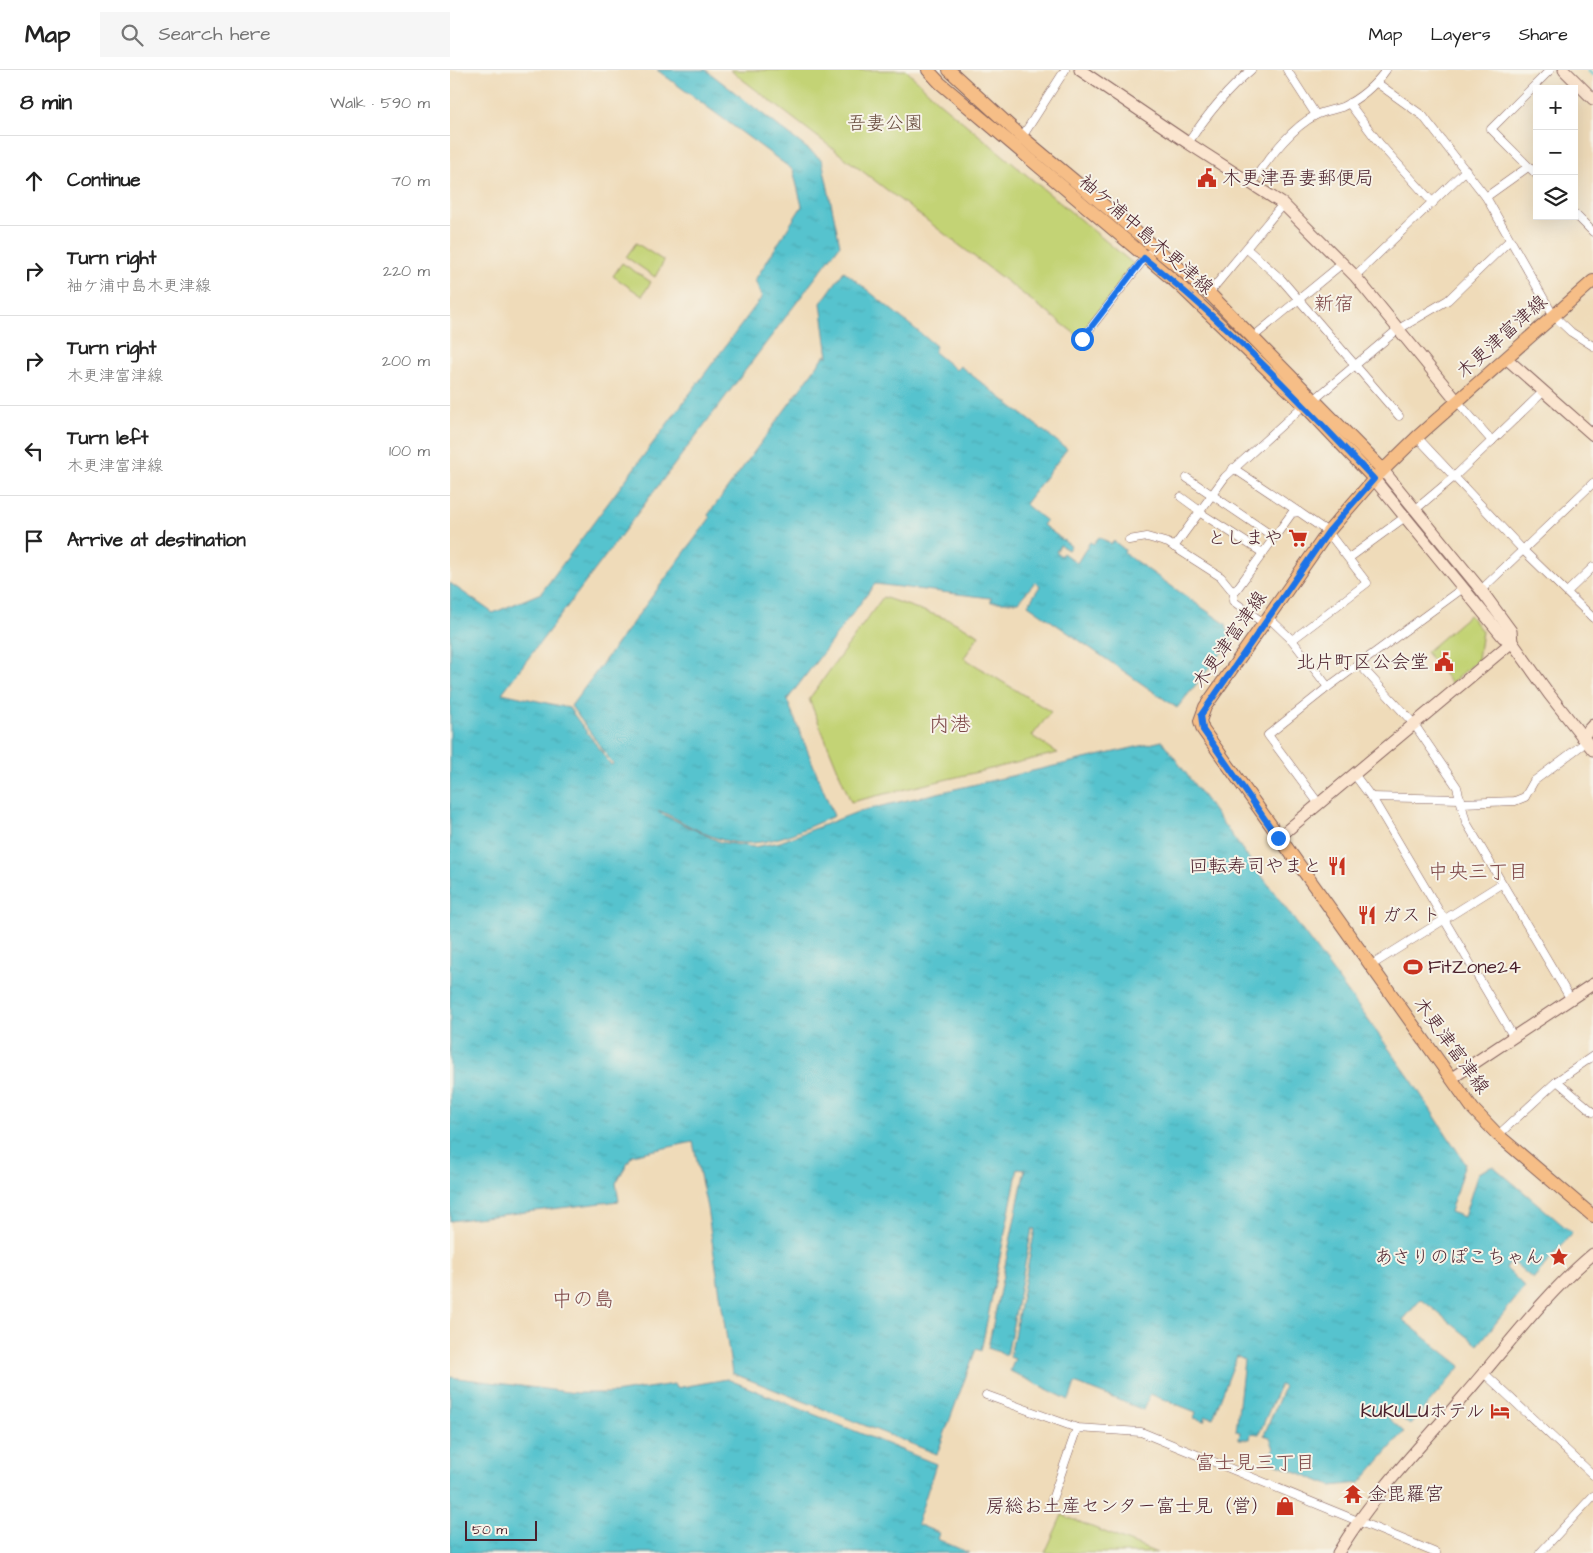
<!DOCTYPE html>
<meta charset="utf-8">
<style>
:root{--surface:#fff;--page:#f6f6f6;--text:#222;--muted:#767676;--line:#e0e0e0}
body{margin:0;font-family:"Architects Daughter","Klee One",sans-serif;background:var(--page);color:var(--text)}
.controls{position:absolute;right:15px;top:15px;display:grid;overflow:hidden;border-radius:0px;box-shadow:0 5px 20px #0002}
.controls button{width:45px;height:45px;display:grid;place-items:center;padding:0;border:0;border-bottom:1px solid var(--line);background:var(--surface);color:var(--text);font:25px sans-serif}
.scale{position:absolute;left:15px;bottom:12px;width:72px;box-sizing:border-box;padding-left:5px;border:2px solid #4a1f2b;border-top:0;font-size:14px;line-height:18px;white-space:nowrap;color:#4a1f2b;-webkit-text-stroke:4px #f7f3e8;paint-order:stroke}
.stop{position:absolute;width:15px;height:15px;margin:-11px;border:4px solid #1a73e8;border-radius:50%;background:#fff}
.stop.end{background:#1a73e8;border-color:#fff;box-shadow:0 1px 5px #0008}
.list{margin:0;padding:0;list-style:none}
h2{display:flex;justify-content:space-between;align-items:center;height:65px;margin:0;padding:0 20px;font-size:21px}
h2 small{font-size:16px;font-weight:400;color:var(--muted)}
.list li{display:grid;grid-template-columns:32px 1fr auto;gap:15px;align-items:center;box-sizing:border-box;height:90px;padding:0 20px;border-top:1px solid var(--line)}
.list b{display:block;font-size:19px;white-space:nowrap}
.list p{margin:0;font-size:16px;white-space:nowrap;color:var(--muted)}
.list em{font-size:16px;font-style:normal;color:var(--muted)}
.icon{flex:none;width:28px;height:28px;fill:none;stroke:currentColor;stroke-width:2;stroke-linecap:round;stroke-linejoin:round}
.map{position:relative;flex:none;width:1143px;height:1483px;overflow:hidden}
header{display:flex;align-items:center;gap:30px;box-sizing:border-box;height:70px;padding:0 25px;background:var(--surface);border-bottom:1px solid var(--line)}
header strong{font-size:24px}
nav{display:flex;gap:28px;margin-inline-start:auto;font-size:18px}
.search{width:350px;height:45px;background:var(--page);display:flex;align-items:center;gap:12px;box-sizing:border-box;padding:0 18px;border-radius:0px;color:var(--muted);font-size:19px}
main{display:flex}
aside{flex:1;background:var(--surface)}
.map>svg:first-child{display:block}
.green{fill:#c3d375;stroke:#867950}
.water{fill:url(#water-ripples);stroke:#50717c}
.lines{fill:none;stroke-linecap:round;stroke-linejoin:round}
.stream{stroke:#56c3ce;stroke-width:3}
.street-casing{stroke:#84615d;stroke-width:9}
.secondary-casing{stroke:#84615d;stroke-width:13}
.primary-casing{stroke:#84615d;stroke-width:14}
.street{stroke:#fff;stroke-width:8}
.secondary{stroke:#fbe5cf;stroke-width:11}
.primary{stroke:#f6be87;stroke-width:12}
.route{stroke:#1a73e8;stroke-width:6}
.labels{text-anchor:middle;dominant-baseline:central;stroke-width:4;stroke-linejoin:round;paint-order:stroke}
.park-label{font-size:19px;fill:#684c3e;stroke:#f7f3e8}
.poi-label{font-size:19px;fill:#4a1f2b;stroke:#f7f3e8;text-anchor:end}
.street-label{font-size:19px;fill:#4a1f2b;stroke:#f7f3e8}
.neighbourhood-label{font-size:20px;fill:#7f4949;stroke:#f7f3e8}
.quarter-label{font-size:21px;fill:#7f4949;stroke:#f7f3e8}
</style>
<header>
<strong>Map</strong>
<div class="search"><svg class="icon" aria-label="search" viewBox="0 0 24 24"><circle cx="10" cy="10" r="6"/><path d="M15 15l6 6"/></svg>Search here</div>
<nav><a>Map</a><a>Layers</a><a>Share</a></nav>
</header>
<main>
<aside>
<h2>8 min<small>Walk · 590 m</small></h2>
<ul class="list">
<li><svg class="icon" aria-label="ahead" viewBox="0 0 24 24"><path d="M12 20V5M6 11l6-6 6 6"/></svg><div><b>Continue</b></div><em>70 m</em></li>
<li><svg class="icon" aria-label="right" viewBox="0 0 24 24"><path d="M7 20v-9h11M14 6l5 5-5 5"/></svg><div><b>Turn right</b><p>袖ケ浦中島木更津線</p></div><em>220 m</em></li>
<li><svg class="icon" aria-label="right" viewBox="0 0 24 24"><path d="M7 20v-9h11M14 6l5 5-5 5"/></svg><div><b>Turn right</b><p>木更津富津線</p></div><em>200 m</em></li>
<li><svg class="icon" aria-label="left" viewBox="0 0 24 24"><path d="M17 20v-9H6M10 6l-5 5 5 5"/></svg><div><b>Turn left</b><p>木更津富津線</p></div><em>100 m</em></li>
<li><svg class="icon" aria-label="arrive" viewBox="0 0 24 24"><path d="M6 21V4h12l-3 4 3 4H6"/></svg><div><b>Arrive at destination</b></div></li>
</ul>
</aside>
<div class="map">
<svg width="1143" height="1483" viewBox="0 0 1143 1483">
<defs>
<pattern id="water-ripples" width="26" height="14" patternUnits="userSpaceOnUse" patternTransform="scale(1.25)"><rect width="26" height="14" fill="#56c3ce"/><path d="M2 4q2-2 4 0t4 0M15 11q2-2 4 0t4 0" fill="none" stroke="#4ca7b1"/></pattern>
</defs>
<rect width="100%" height="100%" fill="#f7f3e8"/>
<filter id="ink" filterUnits="userSpaceOnUse"><feTurbulence type="fractalNoise" baseFrequency=".02" numOctaves="2"/><feDisplacementMap in="SourceGraphic" scale="10" xChannelSelector="R" yChannelSelector="G"/><feConvolveMatrix kernelMatrix="1 2 1 2 8 2 1 2 1" color-interpolation-filters="sRGB"/></filter>
<filter id="wash" filterUnits="userSpaceOnUse"><feTurbulence type="fractalNoise" baseFrequency=".0096" numOctaves="4" result="noise"/><feDisplacementMap in="SourceGraphic" scale="20" xChannelSelector="R" yChannelSelector="G"/><feGaussianBlur stdDeviation="1.12" result="paint"/><feColorMatrix in="noise" values="0 0 0 0 0 0 0 0 0 0 0 0 0 0 0 0 0 1.4 0 .05"/><feComposite in="paint" operator="in"/></filter>
<g filter="url(#wash)">
<rect width="100%" height="100%" fill="#efdbb9"/>
<!-- green -->
<g class="green">
<path d="M280,0H456L488,31L687,197L632,269Z"/>
<path d="M186,173L214,191L205,207L176,187Z"/>
<path d="M172,193L201,212L192,226L163,206Z"/>
<path d="M433,527L500,550L529,565L514,588L601,642L582,666L608,683L401,732L359,629Z"/>
<path d="M1019,545L1032,561L1028,590L1001,613L976,582Z"/>
<path d="M612,1445L707,1483H595Z"/>
</g>
<!-- water -->
<g class="water">
<path d="M207,0H256L372,90L390,175L52,623L119,638L161,695L163,694L121,636L260,448L258,445L375,285L378,287L371,233L394,201L486,276L484,282L506,300L510,296L617,379L575,434L596,451L593,455L621,476L618,480L610,475L606,482L611,486L613,483L627,493L640,472L643,474L649,467L661,474L664,471L675,480L674,483L777,555L776,556L780,567L786,565L727,638L578,535L590,516L585,512L568,532H541V528L425,514L337,630L384,746C348,761 313,781 273,770C251,764 230,750 210,741L208,742L270,772L304,777L330,772L410,741L712,671L911,940L962,1011L1015,1093L1000,1142L1014,1147L1028,1103L1043,1096L1122,1163L1083,1209L1062,1191L1056,1198L1075,1217L1028,1275L971,1229L953,1250L1011,1296L960,1355L939,1338L934,1344L954,1362L910,1413L881,1416L820,1391L824,1379L820,1367L814,1365L834,1317L830,1315L809,1364L801,1363L800,1369H789L790,1362L786,1361L794,1290L787,1286L763,1348L756,1346L754,1351L744,1348L746,1342L700,1324L694,1340L625,1313L619,1330L560,1301L565,1289L560,1287L585,1159H582L557,1285L538,1278L575,1099L568,1098L531,1281L526,1279L487,1384L282,1303L257,1138L243,1072L182,1085L166,1113L169,1131L0,1151V513L43,543L91,523L312,227L305,210L352,136L343,100Z"/>
<path d="M0,1307L126,1323H164L224,1314L226,1318L277,1309L486,1394L467,1454L489,1463L487,1469L519,1483H0Z"/>
</g>
<g class="lines">
<!-- stream -->
<path class="stream" d="M1138,0L1143,5"/>
</g>
</g>
<g filter="url(#ink)">
<g class="lines">
<!-- street casing -->
<g class="street-casing">
<g id="street">
<path d="M837,0L866,45"/>
<path d="M927,13L973,46L1036,127L1103,245L1121,262L1143,276"/>
<path d="M899,33L929,73L983,133"/>
<path d="M572,67L615,0"/>
<path d="M738,73C756,46 776,21 801,0"/>
<path d="M1087,105L1041,59L1100,0"/>
<path d="M801,113C818,90 839,59 866,45C874,41 883,40 892,37C909,29 925,15 936,0"/>
<path d="M1036,127L1078,97"/>
<path d="M1124,143L1143,162"/>
<path d="M797,179L831,209L949,346"/>
<path d="M905,206L1016,100"/>
<path d="M759,223L833,134"/>
<path d="M803,267L893,193"/>
<path d="M632,269L698,184"/>
<path d="M865,329L947,260L998,230L1059,171"/>
<path d="M1007,331L1042,371"/>
<path d="M967,367L1073,480L1143,548"/>
<path d="M783,398L849,442"/>
<path d="M737,408L824,467"/>
<path d="M731,427L750,441"/>
<path d="M966,439L1004,407L1094,321"/>
<path d="M749,442L813,483"/>
<path d="M679,470L697,467L718,473L771,507L784,523L783,531L815,554"/>
<path d="M724,477L775,407L854,335"/>
<path d="M899,488L955,447"/>
<path d="M1031,520L1143,413"/>
<path d="M1117,522L1143,497"/>
<path d="M784,523L842,443L849,442L878,462L917,513L842,570"/>
<path d="M819,548L842,570L878,617"/>
<path d="M910,595L964,654L1007,717L1016,752L1120,928"/>
<path d="M904,704L924,731L1063,966"/>
<path d="M921,727L1011,729"/>
<path d="M1012,733L1065,731L1075,727L1084,711L1136,672"/>
<path d="M869,734L818,665L878,617L1013,518"/>
<path d="M920,896L1051,814"/>
<path d="M1107,1011L1143,1042"/>
<path d="M1048,1065L1107,1011L1143,986"/>
<path d="M1034,1303L1143,1405"/>
<path d="M536,1325L627,1358L691,1362L986,1483"/>
<path d="M599,1438L627,1358"/>
<path d="M1090,1483L1143,1426"/>
</g>
</g>
<!-- secondary casing -->
<g class="secondary-casing">
<g id="secondary">
<path d="M630,0L738,73L833,134L905,206L1007,331"/>
<path d="M1114,0L1143,29"/>
<path d="M1057,289L1143,365"/>
<path d="M932,399L1031,520L1061,561L1062,572"/>
<path d="M924,409L1053,567L1062,572"/>
<path d="M1132,667L1143,655"/>
<path d="M828,768L1062,572L1099,624L1143,680"/>
<path d="M1002,1008L1143,914"/>
<path d="M888,1483C922,1426 970,1377 1013,1327C1055,1279 1094,1225 1143,1184"/>
</g>
</g>
<!-- primary casing -->
<g class="primary-casing">
<g id="primary">
<path d="M478,0L490,13L729,215L854,335L924,409"/>
<path d="M499,0L572,67L759,223L932,399"/>
<path d="M1143,211L967,367L924,409L878,462L755,637L750,651L753,660L1023,1039L1048,1065L1143,1146"/>
</g>
</g>
<!-- street -->
<use href="#street" class="street"/>
<!-- secondary -->
<use href="#secondary" class="secondary"/>
<!-- primary -->
<use href="#primary" class="primary"/>
</g>
</g>
<g class="lines" filter="url(#ink)">
<!-- route -->
<path class="route" d="M632,269L694,188C778,254 851,332 924,409L878,462L751,645L753,660L828,768"/>
</g>
<!-- icons -->
<defs>
<g id="civic-bare" transform="scale(1.5)"><path d="M-.6-6.5H3V-4.5H.6V-3L4-1V1h2V6H-6V1h2V-1L-.6-3ZM-1.2 2.5V6h2.4V2.5Z" fill="#c8321e" stroke="#f7f3e8" stroke-width="2.5" paint-order="stroke"/></g>
<g id="supermarket-bare" transform="scale(1.5)"><path d="M-6-5.5h2.5l.6 2H6L4.5 2H-2.5L-4.4-4H-6ZM-1.5 3.2a1.3 1.3 0 1 0 .1 0ZM3 3.2a1.3 1.3 0 1 0 .1 0Z" fill="#c8321e" stroke="#f7f3e8" stroke-width="2.5" paint-order="stroke"/></g>
<g id="restaurant-bare" transform="scale(1.5)"><path d="M-5-6h1v4h1v-4h1v4h1v-4h1v5L-1.5 .5V6h-2V.5L-5-1ZM5-6V6H3V1.5H1.5Q1.5-4 5-6Z" fill="#c8321e" stroke="#f7f3e8" stroke-width="2.5" paint-order="stroke"/></g>
<g id="stadium-bare" transform="scale(1.5)"><path d="M0-5a6.5 5 0 1 0 0 10a6.5 5 0 1 0 0-10ZM-3.5-1.8h7v3.6h-7Z" fill="#c8321e" stroke="#f7f3e8" stroke-width="2.5" paint-order="stroke"/></g>
<g id="sight-bare" transform="scale(1.5)"><path d="M0-6L1.8-2.2L6-1.7L2.9 1.2L3.7 5.4L0 3.3L-3.7 5.4L-2.9 1.2L-6-1.7L-1.8-2.2Z" fill="#c8321e" stroke="#f7f3e8" stroke-width="2.5" paint-order="stroke"/></g>
<g id="hotel-bare" transform="scale(1.5)"><path d="M-6-4.5h1.5V1H6V5H4.5V3h-9V5H-6ZM-4 0a1.8 1.8 0 1 1 3.6 0ZM.5 0V-2.5h3Q6-2.5 6 0Z" fill="#c8321e" stroke="#f7f3e8" stroke-width="2.5" paint-order="stroke"/></g>
<g id="temple-bare" transform="scale(1.5)"><path d="M0-6L5-2H3V0L6.5 2.5H4V6H1.5V3h-3V6H-4V2.5H-6.5L-3 0V-2H-5Z" fill="#c8321e" stroke="#f7f3e8" stroke-width="2.5" paint-order="stroke"/></g>
<g id="shop-bare" transform="scale(1.5)"><path d="M-5-2.5h2.3a2.7 3.5 0 0 1 5.4 0H5L5.5 6h-11ZM-1.5-2.5h3a1.5 2.3 0 0 0-3 0Z" fill="#c8321e" stroke="#f7f3e8" stroke-width="2.5" paint-order="stroke"/></g>
</defs>
<g fill-rule="evenodd">
<use href="#civic-bare" x="757" y="108"/>
<use href="#supermarket-bare" x="848" y="468"/>
<use href="#civic-bare" x="994" y="592"/>
<use href="#restaurant-bare" x="887" y="796"/>
<use href="#restaurant-bare" x="917" y="845"/>
<use href="#stadium-bare" x="963" y="897"/>
<use href="#sight-bare" x="1109" y="1187"/>
<use href="#hotel-bare" x="1050" y="1341"/>
<use href="#temple-bare" x="903" y="1424"/>
<use href="#shop-bare" x="835" y="1436"/>
</g>
<g class="labels">
<!-- park labels -->
<g class="park-label">
<text x="435" y="53">吾妻公園</text>
</g>
<!-- poi labels -->
<g class="poi-label">
<text x="772" y="108" text-anchor="start">木更津吾妻郵便局</text>
<text x="833" y="468">としまや</text>
<text x="979" y="592">北片町区公会堂</text>
<text x="872" y="796">回転寿司やまと</text>
<text x="932" y="845" text-anchor="start">ガスト</text>
<text x="978" y="897" text-anchor="start">FitZone24</text>
<text x="1094" y="1187">あさりのぽこちゃん</text>
<text x="1035" y="1341">KUKULUホテル</text>
<text x="918" y="1424" text-anchor="start">金毘羅宮</text>
<text x="820" y="1436">房総お土産センター富士見（営）</text>
</g>
<!-- street labels -->
<g class="street-label">
<text transform="translate(696 165) rotate(41)">袖ケ浦中島木更津線</text>
<text transform="translate(1052 267) rotate(-42)">木更津富津線</text>
<text transform="translate(780 570) rotate(-55)">木更津富津線</text>
<text transform="translate(1001 976) rotate(54)">木更津富津線</text>
</g>
<!-- neighbourhood labels -->
<g class="neighbourhood-label">
<text x="884" y="234">新宿</text>
<text x="1028" y="802">中央三丁目</text>
<text x="805" y="1393">富士見三丁目</text>
</g>
<!-- quarter labels -->
<g class="quarter-label">
<text x="500" y="654">内港</text>
<text x="133" y="1229">中の島</text>
</g>
</g>
</svg>
<div class="controls">
<button>+</button>
<button>−</button>
<button><svg class="icon" aria-label="layers" viewBox="0 0 24 24"><path d="M12 4l9 5-9 5-9-5zM3 14l9 5 9-5"/></svg></button>
</div>
<div class="scale">50 m</div>
<div class="stop" style="left:632px;top:269px"></div>
<div class="stop end" style="left:828px;top:768px"></div>
</div>
</main>
